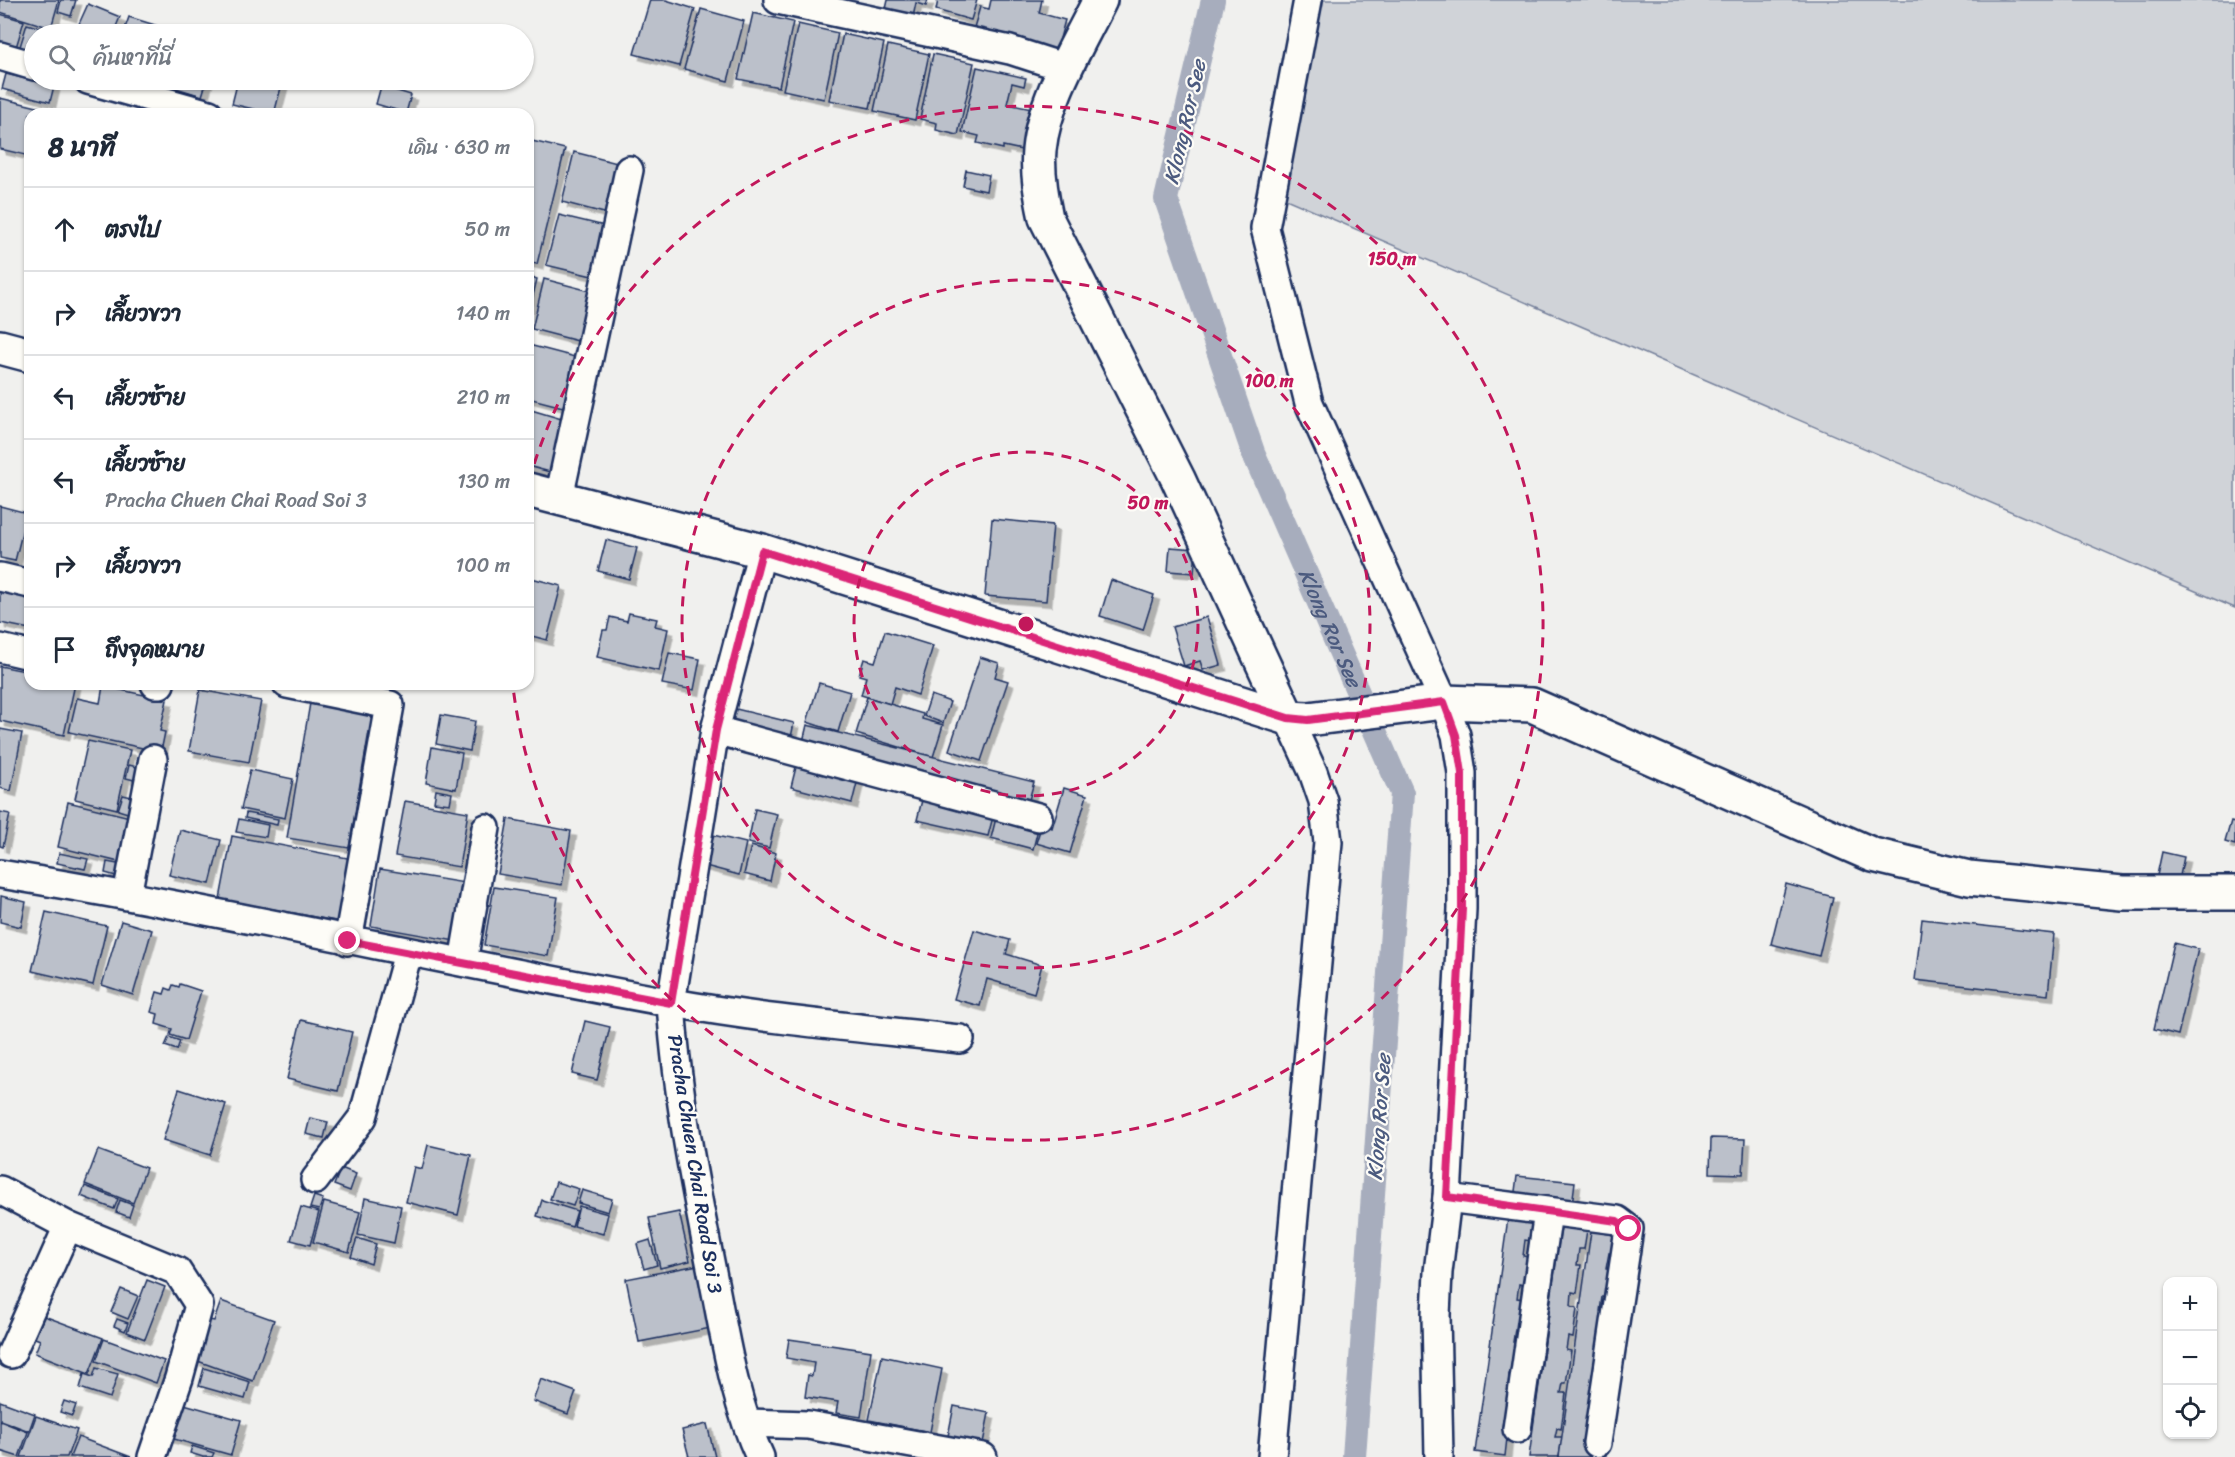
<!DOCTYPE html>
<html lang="th">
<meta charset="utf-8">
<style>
:root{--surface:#fff;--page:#f6f6f7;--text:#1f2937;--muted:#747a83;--line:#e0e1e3}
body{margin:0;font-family:Sriracha,"Playpen Sans Thai",sans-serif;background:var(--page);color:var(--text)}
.controls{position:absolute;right:18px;bottom:18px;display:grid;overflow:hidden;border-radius:12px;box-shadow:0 2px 4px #0004}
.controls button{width:54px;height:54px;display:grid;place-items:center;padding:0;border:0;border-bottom:2px solid var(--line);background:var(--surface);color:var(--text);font:30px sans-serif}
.stop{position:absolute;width:18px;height:18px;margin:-14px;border:4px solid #db2777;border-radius:50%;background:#fff}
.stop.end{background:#db2777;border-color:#fff;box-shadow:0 2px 6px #0008}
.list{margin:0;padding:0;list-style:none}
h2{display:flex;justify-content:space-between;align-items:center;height:78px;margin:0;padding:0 24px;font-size:26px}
h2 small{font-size:20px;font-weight:400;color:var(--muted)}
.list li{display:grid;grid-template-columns:39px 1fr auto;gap:18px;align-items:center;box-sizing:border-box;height:84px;padding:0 24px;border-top:2px solid var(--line)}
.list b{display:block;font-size:22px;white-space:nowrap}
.list p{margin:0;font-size:20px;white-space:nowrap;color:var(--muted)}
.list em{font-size:20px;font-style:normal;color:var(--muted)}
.icon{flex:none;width:33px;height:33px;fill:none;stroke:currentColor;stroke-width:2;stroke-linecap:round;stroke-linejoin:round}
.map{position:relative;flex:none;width:2235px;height:1457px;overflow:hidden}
.search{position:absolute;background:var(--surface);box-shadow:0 2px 4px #0004;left:24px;top:24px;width:510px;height:66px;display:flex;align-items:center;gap:15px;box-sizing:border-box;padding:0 21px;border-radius:33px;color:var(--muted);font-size:22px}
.panel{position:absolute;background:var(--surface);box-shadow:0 2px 4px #0004;left:24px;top:108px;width:510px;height:582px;border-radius:18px}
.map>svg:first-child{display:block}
.green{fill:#d0d3d8;stroke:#76819b;stroke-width:1.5}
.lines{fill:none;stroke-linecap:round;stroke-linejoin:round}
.canal{stroke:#a7adbd;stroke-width:24}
.building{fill:#bbc0ca;stroke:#1b2f5e;stroke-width:1.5;filter:url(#shadow)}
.minor-casing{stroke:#1b2f5e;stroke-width:32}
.tertiary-casing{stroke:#1b2f5e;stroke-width:38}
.minor{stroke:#fdfcf7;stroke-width:27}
.tertiary{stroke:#fdfcf7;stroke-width:33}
.route{stroke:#db2777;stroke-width:8}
.ring{fill:none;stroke:#c2185b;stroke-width:3;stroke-dasharray:10 8}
.labels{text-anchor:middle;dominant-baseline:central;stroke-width:4.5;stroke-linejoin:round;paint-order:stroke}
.street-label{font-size:20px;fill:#1b2f5e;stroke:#fdfcf7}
.water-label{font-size:21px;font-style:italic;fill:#4c5b7f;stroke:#fdfcf7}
.centre{fill:#c2185b;stroke:#fdfcf7;stroke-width:3}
.ring-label{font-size:18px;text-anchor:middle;font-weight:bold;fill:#c2185b;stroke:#fdfcf7;stroke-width:4.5;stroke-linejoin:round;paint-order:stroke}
</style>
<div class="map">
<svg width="2235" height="1457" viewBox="0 0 2235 1457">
<defs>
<filter id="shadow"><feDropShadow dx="5.5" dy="5.5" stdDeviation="0" flood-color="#0004"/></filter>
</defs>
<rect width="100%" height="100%" fill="#f0f0ee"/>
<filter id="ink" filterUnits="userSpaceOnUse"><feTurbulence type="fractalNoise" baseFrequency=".0167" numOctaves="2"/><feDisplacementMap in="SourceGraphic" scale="12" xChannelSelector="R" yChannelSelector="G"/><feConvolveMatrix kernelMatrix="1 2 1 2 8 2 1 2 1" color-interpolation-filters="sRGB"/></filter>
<g filter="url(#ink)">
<!-- green -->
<path class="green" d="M1308,0H2235V608L1272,193Z"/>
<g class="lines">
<!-- canal -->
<path class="canal" id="s1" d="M1213,0L1166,199L1253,452L1402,793L1354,1457"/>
</g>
<!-- building -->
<g class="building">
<path d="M0,0H59L51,28L0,12Z"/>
<path d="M61,0H76L71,16L58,12Z"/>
<path d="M650,0H666L695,9L679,66L634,54Z"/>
<path d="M888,0H928L926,6L916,3L913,17L886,9Z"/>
<path d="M938,0H977L971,20L936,10Z"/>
<path d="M991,0H1042L1039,13L1065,20L1056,53L973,31L980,7L989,9Z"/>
<path d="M88,4L120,17L113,34H98L78,26Z"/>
<path d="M701,9L744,21L728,81L684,69Z"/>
<path d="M753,13L793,22L779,87L738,79Z"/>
<path d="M0,14L24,21L14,54L0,50Z"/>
<path d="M129,17L171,30L169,34H123Z"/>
<path d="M27,24L52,31L51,34H34V58L18,53Z"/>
<path d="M798,24L838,33L824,99L783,90Z"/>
<path d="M843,34L884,43L870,108L829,100Z"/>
<path d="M888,45L929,54L915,120L874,111Z"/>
<path d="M933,54L974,63L958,135L936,130L937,123L920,119Z"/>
<path d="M977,67L1026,78L1024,86L1012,83L1007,104L1032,109L1022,150L1003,146V149L977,143L979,136L962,132Z"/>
<path d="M6,74L54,86L50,102L2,89Z"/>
<path d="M161,80H207L202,96L160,83Z"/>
<path d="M238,80H283L274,114L232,104Z"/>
<path d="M381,86L411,95L406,113L376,104Z"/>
<path d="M0,98L66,114H30V156L0,149Z"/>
<path d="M528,140L565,149L537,264L528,262Z"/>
<path d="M574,152L621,164L608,214L562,202Z"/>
<path d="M966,170L989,175L986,191L963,186Z"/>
<path d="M559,215L605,226L592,276L546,265Z"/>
<path d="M528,276L537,279L528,316Z"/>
<path d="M544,279L590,291L578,341L532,329Z"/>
<path d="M529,345L575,357L563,407L528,398Z"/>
<path d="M528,409L565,420L550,472L528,466Z"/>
<path d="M0,506L27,513L15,561L0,558Z"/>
<path d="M992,519L1053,525L1046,601L985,596Z"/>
<path d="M606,540L637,548L629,579L598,571Z"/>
<path d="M1170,547L1196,549L1194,573L1168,571Z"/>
<path d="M528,577L561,586L547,640L528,635Z"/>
<path d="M1111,580L1154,595L1143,630L1100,616Z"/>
<path d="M0,586L30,592V629L0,623Z"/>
<path d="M629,613L657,619L655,626L668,629L659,671L597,657L603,630H607L610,617L627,621Z"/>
<path d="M1207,617L1221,665L1203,670L1200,661L1184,666L1172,627Z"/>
<path d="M885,631L933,646L918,695L895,687L890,704L861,695L866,677L859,675L864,659L875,662Z"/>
<path d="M669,653L700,659L694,690L662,684Z"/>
<path d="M980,657L999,663L995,677L1008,681L981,761L949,750Z"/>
<path d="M0,666L30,672V684H75L64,735L0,721Z"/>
<path d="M819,683L850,692L838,732L807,722Z"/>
<path d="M103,686L167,700L160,731L165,732L161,752L69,732L77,698L100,703Z"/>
<path d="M200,690L261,701L249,762L189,751Z"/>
<path d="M931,695L950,702L943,723L924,716Z"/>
<path d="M867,697L923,714L922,719L943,725L933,757L856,734Z"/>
<path d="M310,703L372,714L349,848L287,838Z"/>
<path d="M732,708L794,723L790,742L727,727Z"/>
<path d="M441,715L475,721L470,751L436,744Z"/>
<path d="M807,725L1034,782L1027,807L801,750Z"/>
<path d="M0,729L22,733L11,791L0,788Z"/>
<path d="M88,741L130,750L117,809L75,799Z"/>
<path d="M432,747L462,753L456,789L426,783Z"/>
<path d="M797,763L858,779L852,803L791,787Z"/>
<path d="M129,765L141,768L138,781L126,778Z"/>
<path d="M250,770L293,779L285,818L241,809Z"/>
<path d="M1064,788L1087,795L1070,853L1036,843L1042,824L1052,828Z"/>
<path d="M436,790L452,793L450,804L434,802Z"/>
<path d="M924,792L995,809L988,836L917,820Z"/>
<path d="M123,795L136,798L131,814L118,810Z"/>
<path d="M405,801L468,812L459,867L395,856Z"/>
<path d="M68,802L130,817L119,862L58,847Z"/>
<path d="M755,809L777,814L769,848L748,843Z"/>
<path d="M998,810L1040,821L1033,849L991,838Z"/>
<path d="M0,812L10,814L3,847L0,846Z"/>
<path d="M246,813L278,819L277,825L245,818Z"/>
<path d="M239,819L268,825L266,837L236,832Z"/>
<path d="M508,819L571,831L562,885L498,874Z"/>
<path d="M2231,821L2235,822V845L2225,842Z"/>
<path d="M180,830L221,840L210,884L169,875Z"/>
<path d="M705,833L746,843L739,875L698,864Z"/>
<path d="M232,836L353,859L341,922L220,899Z"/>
<path d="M751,846L776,853L770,881L744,874Z"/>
<path d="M2162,852L2184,857L2178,885L2156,880Z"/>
<path d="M59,853L88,859L85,869L57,863Z"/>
<path d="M107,862L123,865L120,877L105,873Z"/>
<path d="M380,869L465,883L455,941L371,926Z"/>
<path d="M1786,884L1833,897L1819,956L1771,944Z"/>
<path d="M494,887L558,897L548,956L484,945Z"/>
<path d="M1,896L26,902L21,927L0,922Z"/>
<path d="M46,912L107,926L93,985L32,971Z"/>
<path d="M1922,919L2054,934L2048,995L1915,980Z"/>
<path d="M121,921L152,930L133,995L102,985Z"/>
<path d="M974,930L1010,940L1006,954L1042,965L1034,993L987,979L980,1006L954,999Z"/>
<path d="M2174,943L2198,949L2178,1035L2154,1029Z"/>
<path d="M180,984L201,991L186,1040L170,1035L172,1029L156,1024L158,1014L151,1012L157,992L164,994L166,988L171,990L173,985L179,987Z"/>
<path d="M301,1020L352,1032L338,1091L287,1079Z"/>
<path d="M585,1021L610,1027L597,1080L572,1074Z"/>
<path d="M169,1037L180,1041L177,1050L165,1046Z"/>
<path d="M179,1089L226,1104L210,1155L163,1140Z"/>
<path d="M310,1118L328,1122L324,1138L306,1134Z"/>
<path d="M1711,1138L1745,1139L1743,1174L1710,1173Z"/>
<path d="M428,1145L471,1155L458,1215L406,1202L414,1167L422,1169Z"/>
<path d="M98,1150L146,1168L133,1203L85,1184Z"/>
<path d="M341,1168L356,1174L350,1191L334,1185Z"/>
<path d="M1517,1176L1575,1182L1572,1205L1514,1199Z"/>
<path d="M556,1182L579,1189L573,1206L550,1199Z"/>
<path d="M85,1186L118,1199L114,1209L81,1196Z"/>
<path d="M582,1190L612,1199L608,1212L578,1203Z"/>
<path d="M314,1196L323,1199L319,1210L310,1208Z"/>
<path d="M365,1198L401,1206L394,1243L358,1235Z"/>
<path d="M120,1200L133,1205L129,1217L116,1212Z"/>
<path d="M542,1200L577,1211L572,1227L537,1216Z"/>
<path d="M324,1202L360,1212L349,1252L313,1242Z"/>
<path d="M579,1206L608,1214L603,1234L574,1226Z"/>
<path d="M301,1207L319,1212L310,1245L291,1240Z"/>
<path d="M679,1212L690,1261L660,1268L649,1218Z"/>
<path d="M1508,1218L1533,1221L1531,1241L1525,1240L1523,1256L1528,1257L1524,1285L1519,1284L1517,1298L1524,1299L1519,1330L1515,1329L1513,1342H1517L1513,1374H1509L1508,1384L1513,1385L1508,1420H1503L1502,1428L1508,1429L1505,1456L1475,1452Z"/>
<path d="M1561,1226L1587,1230L1584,1249H1579L1577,1265H1581L1577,1293L1572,1292L1571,1306L1577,1308L1573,1338L1568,1337L1566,1350L1571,1351L1566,1383H1563L1561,1393H1566L1561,1429L1557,1428L1555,1437H1562L1559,1457H1529Z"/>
<path d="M1591,1231L1616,1235L1614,1254L1609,1253L1606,1269L1611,1270L1607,1298L1602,1297L1600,1311L1607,1312L1602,1343L1598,1342L1596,1355H1600L1589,1457H1559Z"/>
<path d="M357,1238L376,1244L371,1264L351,1257Z"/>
<path d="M650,1240L657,1265L644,1269L637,1244Z"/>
<path d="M698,1265L711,1328L639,1342L626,1279Z"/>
<path d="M147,1280L165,1287L145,1339L127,1332Z"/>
<path d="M121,1289L138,1296L128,1319L111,1312Z"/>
<path d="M221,1301L274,1320L253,1381L195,1360L209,1320L214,1321Z"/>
<path d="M44,1316L103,1338L89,1374L35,1353L40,1340L35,1338Z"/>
<path d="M117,1319L128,1323L125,1331L114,1326Z"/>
<path d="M104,1339L164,1361L156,1383L96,1361Z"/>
<path d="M789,1339L871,1351L861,1417L836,1413L838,1402L805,1397L808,1375L812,1376L814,1363L786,1358Z"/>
<path d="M882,1356L942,1369L930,1432L869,1420Z"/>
<path d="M96,1368L118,1374L110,1398L80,1388L84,1374L93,1377Z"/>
<path d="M204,1368L250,1382L245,1399L199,1386Z"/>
<path d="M541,1379L576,1392L568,1414L533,1401Z"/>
<path d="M0,1401L35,1414L29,1431L0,1420Z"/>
<path d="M64,1401L76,1405L72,1416L60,1412Z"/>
<path d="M177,1402L241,1420L231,1455L167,1437Z"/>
<path d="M954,1406L989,1413L983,1443L948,1436Z"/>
<path d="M36,1416L77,1430L67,1457H21Z"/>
<path d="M0,1421L28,1432L19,1457L0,1451Z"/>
<path d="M707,1424L715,1457H689L682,1430Z"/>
<path d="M78,1437L131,1457H70Z"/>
<path d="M192,1446L214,1453L212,1457H203L190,1453Z"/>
</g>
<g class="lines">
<!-- minor casing -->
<g class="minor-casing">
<g id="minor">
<path d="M778,0L1010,50L1066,68"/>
<path d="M1308,0L1265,228L1309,403L1444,702L1456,735L1462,773V909L1447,1198L1438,1272L1436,1315L1439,1457"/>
<path d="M0,56L34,66"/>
<path d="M88,80L209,114"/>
<path d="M559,498L629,170"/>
<path d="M0,577L30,584"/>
<path d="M0,648L30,655"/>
<path d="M155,684H160"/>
<path d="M287,684L390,705L348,941"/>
<path d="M715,730L1038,817"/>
<path d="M0,874C224,910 445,962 668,1002C765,1020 863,1028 960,1039"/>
<path d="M127,895L153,759"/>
<path d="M463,962L486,828"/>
<path d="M315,1180L363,1117L408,953"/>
<path d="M0,1190L68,1226L177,1271L199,1305L179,1378L152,1457"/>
<path d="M1447,1198L1617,1220L1629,1229L1597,1443"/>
<path d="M11,1354L68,1226"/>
<path d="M748,1423L808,1425L983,1457"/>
<path d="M1517,1429L1548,1212"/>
<path d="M760,1457C734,1401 725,1337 713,1277C695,1186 677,1095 671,1003L715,730L762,551"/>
<path d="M1272,1457L1328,842L1323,801L1313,772L1288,718"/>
</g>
</g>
<!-- tertiary casing -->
<g class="tertiary-casing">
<g id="tertiary">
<path d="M1100,0C1078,45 1044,99 1039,150C1037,173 1041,195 1046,218L1178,479L1288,718"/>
<path d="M0,347L30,355"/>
<path d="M528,490L762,551L1288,718L1308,719L1444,702L1532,705L1873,855L1969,878L2122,893H2235"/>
</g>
</g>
<!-- minor -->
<use href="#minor" class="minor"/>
<!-- tertiary -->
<use href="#tertiary" class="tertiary"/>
</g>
</g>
<g class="lines" filter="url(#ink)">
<!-- route -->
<path class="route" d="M348,941L671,1003L716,730L762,551L1288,718L1308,720L1444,702L1456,735L1462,773V909L1447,1197L1617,1221L1629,1229"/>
</g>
<!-- distance rings -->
<g class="ring">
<circle cx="1026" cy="624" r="172"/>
<circle cx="1026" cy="624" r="344"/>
<path d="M529 481A517 517 0 1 1 513 687"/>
</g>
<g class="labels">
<!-- street labels -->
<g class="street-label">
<text transform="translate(695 1164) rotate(81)">Pracha Chuen Chai Road Soi 3</text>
</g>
<!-- water labels -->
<g class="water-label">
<text transform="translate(1185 122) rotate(-77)">Klong Ror See</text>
<text stroke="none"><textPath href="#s1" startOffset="664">Klong Ror See</textPath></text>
<text transform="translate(1379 1117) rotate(-86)">Klong Ror See</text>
</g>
</g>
<circle cx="1026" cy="624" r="9" class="centre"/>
<g class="ring-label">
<text x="1392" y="265">150 m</text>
<text x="1269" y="387">100 m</text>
<text x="1148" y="509">50 m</text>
</g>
</svg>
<div class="controls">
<button>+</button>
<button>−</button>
<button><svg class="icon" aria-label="locate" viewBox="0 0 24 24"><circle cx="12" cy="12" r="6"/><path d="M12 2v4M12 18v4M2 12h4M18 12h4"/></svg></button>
</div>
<div class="stop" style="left:1629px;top:1229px"></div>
<div class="stop end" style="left:348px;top:941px"></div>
<div class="search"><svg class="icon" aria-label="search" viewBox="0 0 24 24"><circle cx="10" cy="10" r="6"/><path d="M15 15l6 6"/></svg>ค้นหาที่นี่</div>
<section class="panel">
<h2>8 นาที<small>เดิน · 630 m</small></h2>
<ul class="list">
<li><svg class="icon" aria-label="ahead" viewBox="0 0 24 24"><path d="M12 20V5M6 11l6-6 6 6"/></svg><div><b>ตรงไป</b></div><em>50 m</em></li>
<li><svg class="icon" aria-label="right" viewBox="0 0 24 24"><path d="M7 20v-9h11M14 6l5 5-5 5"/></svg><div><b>เลี้ยวขวา</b></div><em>140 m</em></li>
<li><svg class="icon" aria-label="left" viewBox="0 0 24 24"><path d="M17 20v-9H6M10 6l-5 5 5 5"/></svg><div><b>เลี้ยวซ้าย</b></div><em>210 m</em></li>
<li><svg class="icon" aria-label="left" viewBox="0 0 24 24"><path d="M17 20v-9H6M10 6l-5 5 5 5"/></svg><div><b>เลี้ยวซ้าย</b><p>Pracha Chuen Chai Road Soi 3</p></div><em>130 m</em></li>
<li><svg class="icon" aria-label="right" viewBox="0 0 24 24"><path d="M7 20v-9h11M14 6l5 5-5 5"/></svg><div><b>เลี้ยวขวา</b></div><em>100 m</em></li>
<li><svg class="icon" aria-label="arrive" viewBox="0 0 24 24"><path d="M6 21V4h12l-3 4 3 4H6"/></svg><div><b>ถึงจุดหมาย</b></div></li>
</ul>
</section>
</div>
